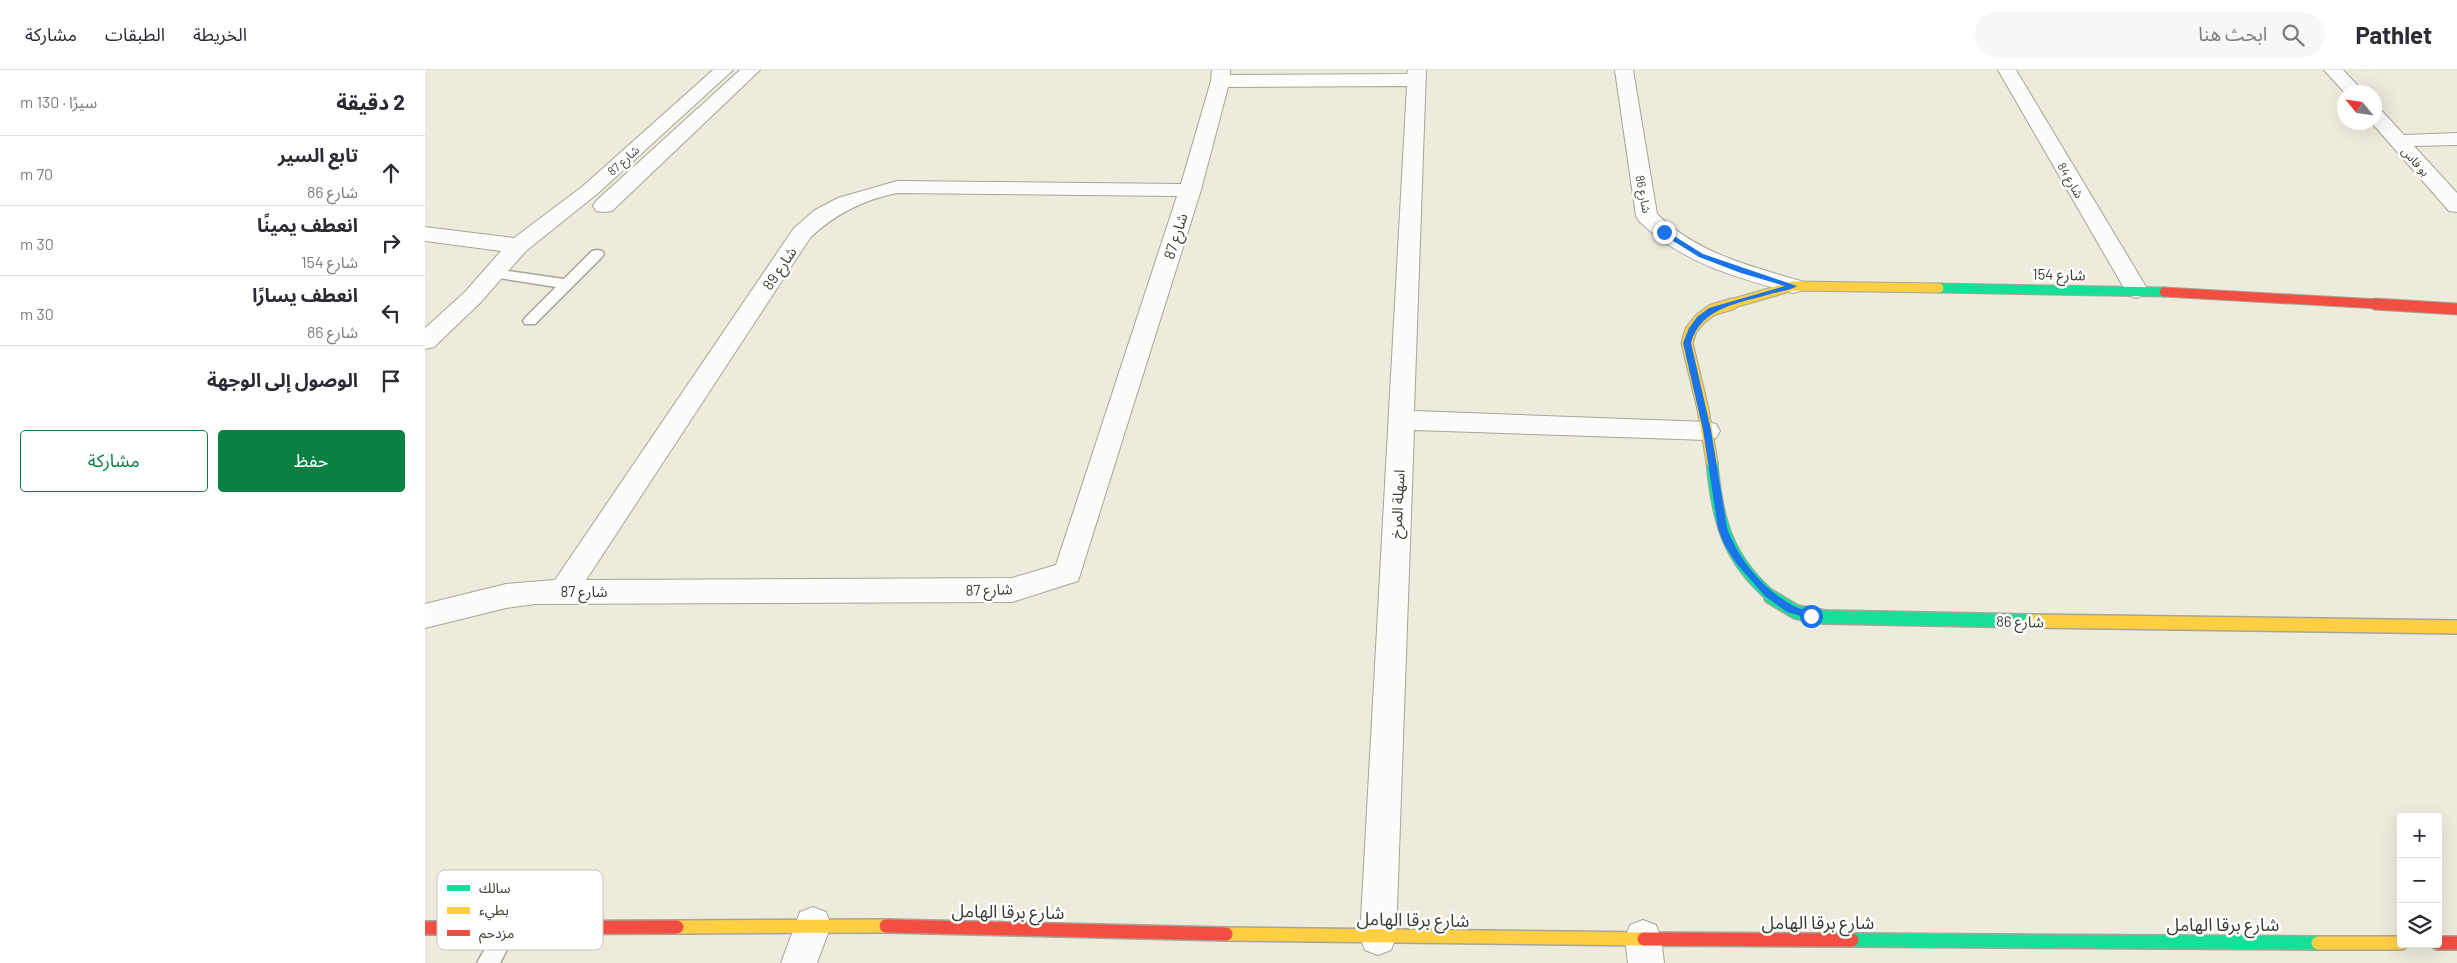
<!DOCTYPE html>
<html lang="ar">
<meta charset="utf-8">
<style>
:root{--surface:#fff;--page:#f7f7f7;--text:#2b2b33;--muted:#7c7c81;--line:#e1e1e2;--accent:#0b8043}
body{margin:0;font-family:Barlow,"Noto Sans Arabic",sans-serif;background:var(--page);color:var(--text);direction:rtl}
.controls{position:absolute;right:15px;bottom:15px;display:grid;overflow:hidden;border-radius:5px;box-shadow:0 5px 20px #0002}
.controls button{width:45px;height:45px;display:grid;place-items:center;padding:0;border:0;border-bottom:1px solid var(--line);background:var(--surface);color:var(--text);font:25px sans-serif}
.compass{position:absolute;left:1912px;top:15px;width:45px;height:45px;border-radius:50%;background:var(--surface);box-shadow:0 5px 20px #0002;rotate:299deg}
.stop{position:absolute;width:15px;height:15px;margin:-11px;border:4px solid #1a73e8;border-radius:50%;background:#fff}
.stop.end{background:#1a73e8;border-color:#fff;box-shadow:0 1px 5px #0008}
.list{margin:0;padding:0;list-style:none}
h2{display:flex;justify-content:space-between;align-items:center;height:65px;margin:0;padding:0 20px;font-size:21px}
h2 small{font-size:16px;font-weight:400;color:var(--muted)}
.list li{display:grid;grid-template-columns:32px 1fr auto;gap:15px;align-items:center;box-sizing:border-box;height:70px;padding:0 20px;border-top:1px solid var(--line)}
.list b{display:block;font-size:19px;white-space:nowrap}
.list p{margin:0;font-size:16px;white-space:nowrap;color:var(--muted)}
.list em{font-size:16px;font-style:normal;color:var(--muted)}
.actions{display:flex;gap:10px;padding:15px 20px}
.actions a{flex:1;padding:11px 0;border:1px solid var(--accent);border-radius:5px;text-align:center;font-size:18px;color:var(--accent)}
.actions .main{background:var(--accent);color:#fff}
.icon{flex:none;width:28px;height:28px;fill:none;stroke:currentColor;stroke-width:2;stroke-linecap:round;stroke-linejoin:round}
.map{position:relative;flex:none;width:2032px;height:893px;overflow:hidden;direction:ltr}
header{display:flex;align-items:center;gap:30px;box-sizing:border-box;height:70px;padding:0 25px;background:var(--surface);border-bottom:1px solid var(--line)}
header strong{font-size:24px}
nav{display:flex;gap:28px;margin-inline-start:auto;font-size:18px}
.search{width:350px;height:45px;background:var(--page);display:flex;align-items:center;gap:12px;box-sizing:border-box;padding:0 18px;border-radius:28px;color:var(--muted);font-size:19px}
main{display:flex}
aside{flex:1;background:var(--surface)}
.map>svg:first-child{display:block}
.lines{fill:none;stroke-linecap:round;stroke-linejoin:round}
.lane-casing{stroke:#a6a598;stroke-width:3}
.street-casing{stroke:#a6a598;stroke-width:2}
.fast-far2-casing{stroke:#a6a598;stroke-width:11}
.fast-far1-casing{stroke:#a6a598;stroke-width:13}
.fast-casing{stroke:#a6a598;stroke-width:16}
.slow-far2-casing{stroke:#a6a598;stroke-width:11}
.slow-far1-casing{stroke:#a6a598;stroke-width:13}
.slow-casing{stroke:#a6a598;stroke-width:16}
.jam-far2-casing{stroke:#a6a598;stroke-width:11}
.jam-far1-casing{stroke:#a6a598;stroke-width:13}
.jam-casing{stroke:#a6a598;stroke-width:16}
.lane{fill:#fcfcfa;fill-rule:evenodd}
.street{fill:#fcfcfa;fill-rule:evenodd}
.fast-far2{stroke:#16e098;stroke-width:9}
.fast-far1{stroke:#16e098;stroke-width:11}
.fast{stroke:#16e098;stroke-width:13}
.slow-far2{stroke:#ffcf43;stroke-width:9}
.slow-far1{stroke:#ffcf43;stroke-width:11}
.slow{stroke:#ffcf43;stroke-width:13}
.jam-far2{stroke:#f24e42;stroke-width:9}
.jam-far1{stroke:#f24e42;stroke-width:11}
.jam{stroke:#f24e42;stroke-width:13}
.route{fill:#1a73e8}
.labels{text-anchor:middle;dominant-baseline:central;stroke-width:5;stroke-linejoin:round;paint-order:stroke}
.far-street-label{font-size:12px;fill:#3e3d31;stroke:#fff}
.street-label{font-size:15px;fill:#3e3d31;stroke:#fff}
.near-street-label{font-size:18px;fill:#3e3d31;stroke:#fff}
.key{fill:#fff;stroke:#c5c5c1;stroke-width:1}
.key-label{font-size:14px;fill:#3e3d31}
</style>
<header>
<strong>Pathlet</strong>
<div class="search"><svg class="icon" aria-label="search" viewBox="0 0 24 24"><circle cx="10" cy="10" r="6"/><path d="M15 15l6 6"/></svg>ابحث هنا</div>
<nav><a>الخريطة</a><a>الطبقات</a><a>مشاركة</a></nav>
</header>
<main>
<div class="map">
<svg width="2032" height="893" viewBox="0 0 2032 893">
<rect width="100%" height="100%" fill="#edebdc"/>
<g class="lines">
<!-- lane casing -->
<g class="lane-casing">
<g id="lane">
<path d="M172,180L177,181L179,184L177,187L110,254H100L98,251L100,248L131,217L68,207L61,203L68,199L139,209L167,181Z"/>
<path d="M82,848L89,852L93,859L75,893H52L75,852Z"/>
</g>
</g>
<!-- street casing -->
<g class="street-casing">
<g id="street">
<path d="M288,0H308L172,124L101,181L55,233L9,277L0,279V258L39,223L76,181L0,171V157L89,168L158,116Z"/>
<path d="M315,0H335L187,141L179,142L171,141L168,136L171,131Z"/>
<path d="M787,0H805V5L982,4L983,0H1001L989,341L1282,352L1291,354L1295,361L1291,368L1282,370L989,360L971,867L966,880L953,885L940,880L935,867L982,16L803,17L776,120L653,511L587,532L110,534L81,538L0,558V534L81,514L130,510L369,158L390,140L413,128L472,111L756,114L786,11ZM472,123L752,126L631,495L587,508L161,510L385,168C410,144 438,130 472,123Z"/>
<path d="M1190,0H1208L1232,144C1272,183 1324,196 1376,211L1379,216L1376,221L1368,223C1312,208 1257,193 1214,151L1211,146Z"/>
<path d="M1573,0H1591L1723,220L1719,225L1711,228L1703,225Z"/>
<path d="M1899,0H1918L1939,22L1920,23Z"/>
<path d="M1950,39L1957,41L1979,65L2032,63V75L1989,76L2032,123V142L2024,141L1946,52H1950Z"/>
<path d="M388,837L401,842L406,855L392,893H356L375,842Z"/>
<path d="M1218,850L1231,855L1236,868L1239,893H1203L1200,868L1205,855Z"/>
</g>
</g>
<!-- fast-far2 casing -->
<g class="fast-far2-casing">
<path id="fast-far2" d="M1514,218L1739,222"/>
</g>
<!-- fast-far1 casing -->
<g class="fast-far1-casing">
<path id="fast-far1" d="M1287,392C1292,450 1302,489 1348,528"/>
</g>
<!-- fast casing -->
<g class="fast-casing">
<g id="fast">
<path d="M1346,527L1371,542L1399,547L1606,551"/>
<path d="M1427,870L1893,873"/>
</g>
</g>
<!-- slow-far2 casing -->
<g class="slow-far2-casing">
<path id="slow-far2" d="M1302,235L1368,216L1514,218"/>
</g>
<!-- slow-far1 casing -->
<g class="slow-far1-casing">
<path id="slow-far1" d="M1287,392L1278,339L1262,273L1266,260L1275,249L1287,240L1307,234"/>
</g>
<!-- slow casing -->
<g class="slow-casing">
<g id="slow">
<path d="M1606,551L2032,557"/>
<path d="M252,857L461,856"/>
<path d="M801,864L1219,869"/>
<path d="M1893,873H1976"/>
</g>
</g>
<!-- jam-far2 casing -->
<g class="jam-far2-casing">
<path id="jam-far2" d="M1739,222L1971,235"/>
</g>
<!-- jam-far1 casing -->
<g class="jam-far1-casing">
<path id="jam-far1" d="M1950,234L2032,239"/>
</g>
<!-- jam casing -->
<g class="jam-casing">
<g id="jam">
<path d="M461,856L801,864"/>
<path d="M0,858L252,857"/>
<path d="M1219,869L1427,870"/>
<path d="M2013,873H2032"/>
</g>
</g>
<!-- lane -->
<use href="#lane" class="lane"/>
<!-- street -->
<use href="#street" class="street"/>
<!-- fast-far2 -->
<use href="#fast-far2" class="fast-far2"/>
<!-- fast-far1 -->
<use href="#fast-far1" class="fast-far1"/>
<!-- fast -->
<use href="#fast" class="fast"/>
<!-- slow-far2 -->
<use href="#slow-far2" class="slow-far2"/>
<!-- slow-far1 -->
<use href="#slow-far1" class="slow-far1"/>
<!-- slow -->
<use href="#slow" class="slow"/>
<!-- jam-far2 -->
<use href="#jam-far2" class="jam-far2"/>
<!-- jam-far1 -->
<use href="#jam-far1" class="jam-far1"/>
<!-- jam -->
<use href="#jam" class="jam"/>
</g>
<!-- route -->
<path class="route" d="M1237,161H1241L1278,184L1372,216C1366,220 1357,221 1349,223C1317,233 1276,236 1266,273L1286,360L1302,458C1313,489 1338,519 1367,535C1373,539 1382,540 1389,543V548L1386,549L1362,542L1340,526L1311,493L1299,474L1293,458L1278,360L1258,273L1264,258L1272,247L1284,238L1360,216L1316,203L1274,187L1237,164Z"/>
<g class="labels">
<!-- far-street labels -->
<g class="far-street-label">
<text transform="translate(198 90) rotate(-42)">شارع 87</text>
<text transform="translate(1991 91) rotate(48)">بو فاس</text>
<text transform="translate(1646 110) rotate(60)">شارع 84</text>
<text transform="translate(1219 124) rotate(79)">شارع 86</text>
</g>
<!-- street labels -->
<g class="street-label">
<text transform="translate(750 166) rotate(-72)">شارع 87</text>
<text transform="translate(354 198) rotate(-56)">شارع 89</text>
<text transform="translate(1634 204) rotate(1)">شارع 154</text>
<text transform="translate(972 434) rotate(-87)">اسهلة المرخ</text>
<text transform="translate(564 519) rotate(-2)">شارع 87</text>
<text x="159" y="521">شارع 87</text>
<text transform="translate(1595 551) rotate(1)">شارع 86</text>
</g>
<!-- near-street labels -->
<g class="near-street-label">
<text transform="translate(583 841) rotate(1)">شارع برقا الهامل</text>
<text transform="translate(988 849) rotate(1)">شارع برقا الهامل</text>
<text x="1393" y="852">شارع برقا الهامل</text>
<text x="1798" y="854">شارع برقا الهامل</text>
</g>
</g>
<!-- legend -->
<rect x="12" y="800" width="166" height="80" rx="8" class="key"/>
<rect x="22" y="815" width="23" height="6" fill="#16e098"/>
<rect x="22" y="837" width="23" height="7" fill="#ffcf43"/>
<rect x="22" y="860" width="23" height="6" fill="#f24e42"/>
<g class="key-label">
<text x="54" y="823">سالك</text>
<text x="54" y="845">بطيء</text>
<text x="54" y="868">مزدحم</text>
</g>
</svg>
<div class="controls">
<button>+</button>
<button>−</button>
<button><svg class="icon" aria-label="layers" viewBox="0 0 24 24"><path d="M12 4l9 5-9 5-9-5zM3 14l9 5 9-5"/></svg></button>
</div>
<svg class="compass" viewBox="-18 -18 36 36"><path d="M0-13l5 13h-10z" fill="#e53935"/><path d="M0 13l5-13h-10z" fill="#7c7c81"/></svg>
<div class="stop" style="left:1386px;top:546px"></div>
<div class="stop end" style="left:1239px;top:162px"></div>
</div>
<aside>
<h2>2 دقيقة<small>سيرًا · 130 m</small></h2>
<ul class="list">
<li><svg class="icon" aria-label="ahead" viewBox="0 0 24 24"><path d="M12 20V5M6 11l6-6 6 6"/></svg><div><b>تابع السير</b><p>شارع 86</p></div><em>70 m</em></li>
<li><svg class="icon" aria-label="right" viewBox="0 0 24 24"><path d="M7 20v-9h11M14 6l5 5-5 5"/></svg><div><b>انعطف يمينًا</b><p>شارع 154</p></div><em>30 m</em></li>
<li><svg class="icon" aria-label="left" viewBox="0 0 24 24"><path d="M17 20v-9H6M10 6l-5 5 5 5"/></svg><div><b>انعطف يسارًا</b><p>شارع 86</p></div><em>30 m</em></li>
<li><svg class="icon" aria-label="arrive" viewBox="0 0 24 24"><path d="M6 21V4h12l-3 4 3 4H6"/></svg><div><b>الوصول إلى الوجهة</b></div></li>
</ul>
<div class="actions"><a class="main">حفظ</a><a>مشاركة</a></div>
</aside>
</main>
